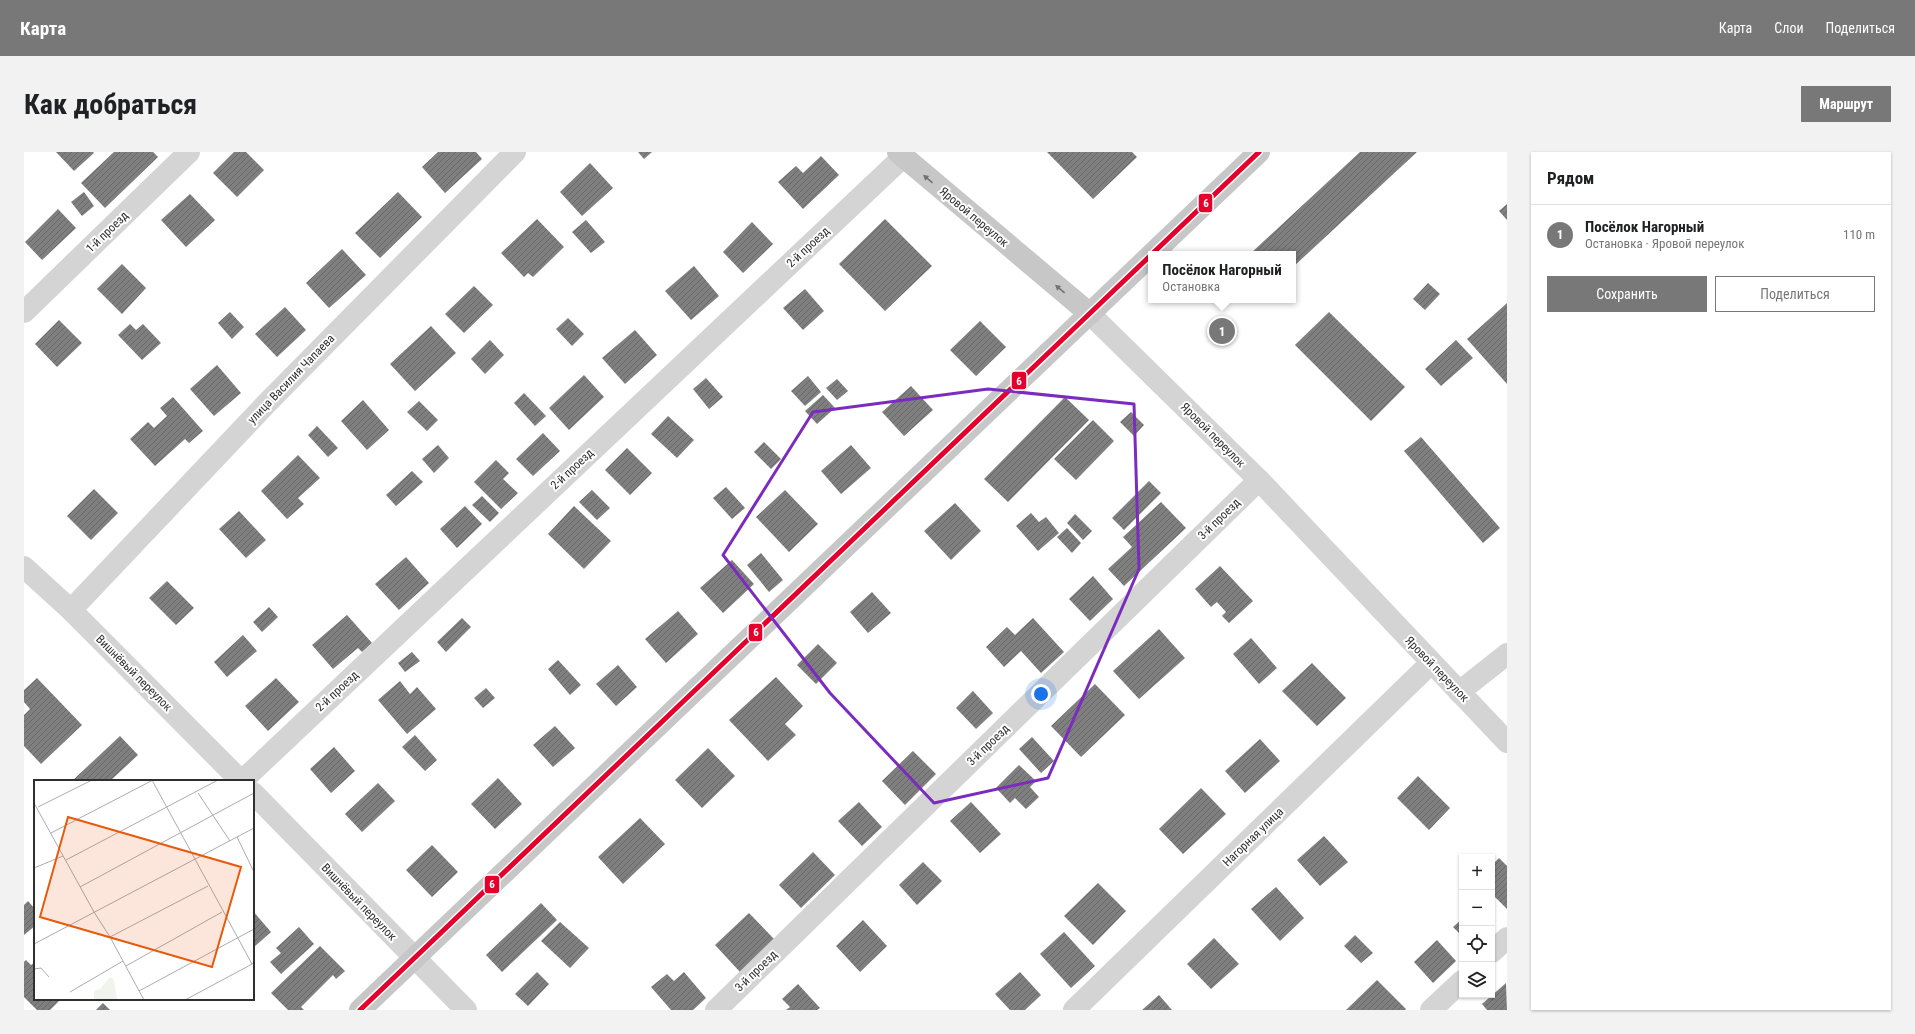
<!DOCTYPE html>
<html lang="ru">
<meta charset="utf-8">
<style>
:root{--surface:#fff;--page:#f2f2f2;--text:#202124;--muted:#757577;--line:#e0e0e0;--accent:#787878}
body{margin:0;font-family:"Roboto Condensed",sans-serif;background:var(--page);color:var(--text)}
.controls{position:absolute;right:12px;bottom:12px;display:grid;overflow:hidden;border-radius:0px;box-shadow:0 1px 3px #0004}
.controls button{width:36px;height:36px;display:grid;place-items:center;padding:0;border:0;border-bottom:1px solid var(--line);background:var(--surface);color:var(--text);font:20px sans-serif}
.you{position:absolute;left:1017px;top:542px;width:14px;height:14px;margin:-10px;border:3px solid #fff;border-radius:50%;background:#1a73e8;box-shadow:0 0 0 6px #1a73e833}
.badge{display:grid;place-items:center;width:26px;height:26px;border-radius:50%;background:var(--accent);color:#fff;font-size:13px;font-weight:700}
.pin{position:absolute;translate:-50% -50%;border:2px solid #fff;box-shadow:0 1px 4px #0006}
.popup{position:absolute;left:1124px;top:99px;width:148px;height:52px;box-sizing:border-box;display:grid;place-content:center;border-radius:0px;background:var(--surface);filter:drop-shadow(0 1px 3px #0005);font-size:13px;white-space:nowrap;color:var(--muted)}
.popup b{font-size:15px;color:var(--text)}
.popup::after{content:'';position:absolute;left:50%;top:100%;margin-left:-8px;border:8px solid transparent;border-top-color:var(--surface)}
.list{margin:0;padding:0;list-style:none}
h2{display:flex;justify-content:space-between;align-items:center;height:52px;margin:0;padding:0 16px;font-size:17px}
h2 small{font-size:13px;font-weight:400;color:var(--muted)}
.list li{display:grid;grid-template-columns:26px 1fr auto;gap:12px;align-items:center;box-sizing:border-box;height:60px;padding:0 16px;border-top:1px solid var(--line)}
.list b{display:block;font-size:15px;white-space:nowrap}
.list p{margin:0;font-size:13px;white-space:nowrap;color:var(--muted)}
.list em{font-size:13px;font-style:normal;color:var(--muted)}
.actions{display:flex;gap:8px;padding:12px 16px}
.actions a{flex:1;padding:9px 0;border:1px solid var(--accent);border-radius:0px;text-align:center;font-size:14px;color:var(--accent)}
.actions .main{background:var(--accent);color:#fff}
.icon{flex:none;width:22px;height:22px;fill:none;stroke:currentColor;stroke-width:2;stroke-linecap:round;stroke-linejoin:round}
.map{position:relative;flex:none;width:1483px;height:858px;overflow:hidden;border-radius:0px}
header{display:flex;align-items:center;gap:24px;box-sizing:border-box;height:56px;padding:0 20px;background:var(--accent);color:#fff}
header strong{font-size:19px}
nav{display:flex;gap:22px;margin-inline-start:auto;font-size:14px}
.intro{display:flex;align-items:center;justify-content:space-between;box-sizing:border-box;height:96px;padding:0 24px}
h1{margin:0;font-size:28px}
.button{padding:10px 18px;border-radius:0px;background:var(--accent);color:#fff;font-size:14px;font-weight:700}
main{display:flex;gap:24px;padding:0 24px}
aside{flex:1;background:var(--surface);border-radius:0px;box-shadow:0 1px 3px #0004}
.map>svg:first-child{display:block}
.building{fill:url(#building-hatch)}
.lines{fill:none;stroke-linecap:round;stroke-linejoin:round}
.minor{stroke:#d4d4d4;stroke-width:22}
.major{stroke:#c7c7c7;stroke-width:22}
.bus-1-casing{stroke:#fff;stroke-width:8}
.bus-1{stroke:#e4002b;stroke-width:5}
.oneway{fill:#737373}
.marked{fill:none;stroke:#7b2cbf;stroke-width:3;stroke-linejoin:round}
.labels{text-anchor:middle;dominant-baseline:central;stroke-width:4;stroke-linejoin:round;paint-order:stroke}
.street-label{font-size:12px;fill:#2f2f2f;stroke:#fff}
.inset-road{fill:none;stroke:#acacac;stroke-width:1}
.view{fill:#e8590c;fill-opacity:0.15;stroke:#e8590c;stroke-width:2}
.inset-edge{fill:none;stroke:#2f2f2f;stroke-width:2}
.line-badge{stroke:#fff;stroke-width:1.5}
.badge-label{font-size:11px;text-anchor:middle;font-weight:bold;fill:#fff}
</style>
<header>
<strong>Карта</strong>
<nav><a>Карта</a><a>Слои</a><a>Поделиться</a></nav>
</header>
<div class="intro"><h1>Как добраться</h1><a class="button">Маршрут</a></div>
<main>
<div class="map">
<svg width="1483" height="858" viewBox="0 0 1483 858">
<defs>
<pattern id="building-hatch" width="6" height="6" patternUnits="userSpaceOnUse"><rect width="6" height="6" fill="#7f7f7f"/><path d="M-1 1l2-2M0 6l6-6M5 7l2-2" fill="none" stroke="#686868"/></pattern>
</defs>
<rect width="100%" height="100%" fill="#fff"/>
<!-- building -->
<g class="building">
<path d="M32,0H69L70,1L50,19Z"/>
<path d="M90,0H129L134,5L81,56L57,31Z"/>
<path d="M210,0H222L240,18L213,45L189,21Z"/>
<path d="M414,0H452L458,7L421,41L398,15Z"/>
<path d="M614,0H628L620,7Z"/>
<path d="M1023,0H1108L1113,5L1069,47Z"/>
<path d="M1336,0H1393L1269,115V102H1226Z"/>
<path d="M797,4L815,23L779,57L754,30L772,14L779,21Z"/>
<path d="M566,11L589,36L558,64L536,40Z"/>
<path d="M60,40L70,54L58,64L47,50Z"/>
<path d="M374,40L398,65L356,106L331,81Z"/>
<path d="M166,42L191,68L162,95L137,68Z"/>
<path d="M1483,52V68L1475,59Z"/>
<path d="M34,57L52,76L18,108L1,90Z"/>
<path d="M513,67L540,95L509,125L504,121L500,125L477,101Z"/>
<path d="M861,67L908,114L861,159L815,112Z"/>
<path d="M562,68L581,90L567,101L548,80Z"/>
<path d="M728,70L749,92L719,121L699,100Z"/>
<path d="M318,97L342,123L305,156L282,131Z"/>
<path d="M98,112L122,136L98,162L73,137Z"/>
<path d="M670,114L695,144L667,168L641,139Z"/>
<path d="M1404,131L1416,142L1401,158L1389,147Z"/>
<path d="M450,134L469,153L440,181L421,162Z"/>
<path d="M781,137L800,159L779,178L759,156Z"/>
<path d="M1483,151V232L1443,187Z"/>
<path d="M261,155L282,178L253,205L231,182Z"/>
<path d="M206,160L220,175L208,187L194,171Z"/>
<path d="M1305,160L1381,235L1347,269L1271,193Z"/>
<path d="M544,166L560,182L548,194L532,177Z"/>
<path d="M35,168L58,191L33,215L11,192Z"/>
<path d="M956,169L982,195L952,224L926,198Z"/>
<path d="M106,172L112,178L119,172L137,191L118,208L94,183Z"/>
<path d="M407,174L432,201L391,239L366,212Z"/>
<path d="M611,178L633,203L601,232L578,206Z"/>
<path d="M466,188L480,203L461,222L447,207Z"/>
<path d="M1432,188L1449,206L1417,234L1401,217Z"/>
<path d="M193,213L217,241L190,264L166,237Z"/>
<path d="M560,223L580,245L545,278L525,256Z"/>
<path d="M784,224L797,240L781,254L767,239Z"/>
<path d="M682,226L699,245L685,257L669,237Z"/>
<path d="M813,227L824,239L813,248L802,236Z"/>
<path d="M887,234L909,258L880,284L858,260Z"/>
<path d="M500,241L522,264L511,274L490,251Z"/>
<path d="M799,243L811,256L793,272L781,259Z"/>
<path d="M149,245L179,279L165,291L161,287L131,314L106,287L124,270L130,276L143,264L136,256Z"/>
<path d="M1041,245L1065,268L984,350L960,327Z"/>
<path d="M339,248L365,278L343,298L317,269Z"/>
<path d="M395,249L414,268L403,279L383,260Z"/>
<path d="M1107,260L1120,273L1110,284L1096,270Z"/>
<path d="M644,264L670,288L653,306L627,282Z"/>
<path d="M1069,268L1090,289L1052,328L1030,307Z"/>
<path d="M293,274L314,296L304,305L284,283Z"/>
<path d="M519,281L536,299L509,324L492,307Z"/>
<path d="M1397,285L1476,376L1459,391L1380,299Z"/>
<path d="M740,290L757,307L747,317L730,300Z"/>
<path d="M414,293L425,306L410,321L398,307Z"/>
<path d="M827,293L847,316L817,342L797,319Z"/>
<path d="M603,296L628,321L606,343L581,318Z"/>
<path d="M274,303L296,326L274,346L280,352L263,367L237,339Z"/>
<path d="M472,308L485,321L479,327L494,341L477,357L450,330Z"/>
<path d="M388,319L399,330L372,354L362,343Z"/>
<path d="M1125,329L1137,341L1100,378L1088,366Z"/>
<path d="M702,335L721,356L708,367L689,346Z"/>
<path d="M70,337L94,361L67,388L43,364Z"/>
<path d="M568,338L586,356L573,368L555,350Z"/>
<path d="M761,338L794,372L765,400L732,365Z"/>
<path d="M458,344L475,361L466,370L448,353Z"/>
<path d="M1137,350L1162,376L1100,434L1084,417L1108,395L1099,385Z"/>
<path d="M931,351L957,379L927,408L900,379Z"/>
<path d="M441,354L458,372L433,396L416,377Z"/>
<path d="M550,354L587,389L560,417L524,382Z"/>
<path d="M215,359L242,388L222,406L195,377Z"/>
<path d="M1007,361L1015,370L1022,365L1035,381L1014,399L992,374Z"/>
<path d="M1051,362L1068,379L1059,388L1043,371Z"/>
<path d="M1043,376L1057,391L1048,401L1033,385Z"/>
<path d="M737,401L759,428L745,440L723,413Z"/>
<path d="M382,405L405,431L375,458L351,432Z"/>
<path d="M708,408L730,432L699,461L676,436Z"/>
<path d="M1196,414L1229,449L1205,471L1198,464L1202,460L1193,450L1187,455L1171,437Z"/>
<path d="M1069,424L1089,447L1066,469L1045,447Z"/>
<path d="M143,429L170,456L152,473L125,446Z"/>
<path d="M848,440L867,461L844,481L826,460Z"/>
<path d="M245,455L254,465L238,480L229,470Z"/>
<path d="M654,459L674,482L642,511L621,487Z"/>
<path d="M323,463L348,491L338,500L334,496L309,517L288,493Z"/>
<path d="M438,466L447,475L422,500L413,490Z"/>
<path d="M1009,466L1040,500L1017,521L997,499L980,515L962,495L983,475L991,483Z"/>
<path d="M1135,477L1161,506L1115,547L1089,519Z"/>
<path d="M219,483L233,499L203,525L190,510Z"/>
<path d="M1227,486L1253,516L1235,532L1209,502Z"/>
<path d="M794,492L813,511L792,532L773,513Z"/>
<path d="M388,500L396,509L381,520L374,511Z"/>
<path d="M534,508L557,533L546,543L524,517Z"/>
<path d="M1288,511L1322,546L1293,574L1258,539Z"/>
<path d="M594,513L613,535L592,554L572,532Z"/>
<path d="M752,525L779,554L761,572L772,583L744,609L705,568Z"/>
<path d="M13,526L58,573L17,612L0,594V563L6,557L0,550V538Z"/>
<path d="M252,526L275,550L244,579L221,554Z"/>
<path d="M376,529L386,542L393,535L412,557L383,582L354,548Z"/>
<path d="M1071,532L1101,563L1057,605L1027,574Z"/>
<path d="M462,536L471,546L459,556L450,546Z"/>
<path d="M949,539L969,561L952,577L932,556Z"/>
<path d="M531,574L551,596L529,615L509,593Z"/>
<path d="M391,583L413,608L401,619L378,595Z"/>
<path d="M96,584L114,603L86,629H48Z"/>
<path d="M1008,585L1030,609L1017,621L995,597Z"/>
<path d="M1236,587L1256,609L1221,641L1201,619Z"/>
<path d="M310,595L331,619L307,641L286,617Z"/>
<path d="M684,596L711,624L678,656L651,628Z"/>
<path d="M889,599L912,622L881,653L858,629Z"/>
<path d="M995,613L1012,629L1006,635L1015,645L1002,657L991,646L986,651L972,636Z"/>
<path d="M1394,624L1426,656L1405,678L1373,646Z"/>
<path d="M474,626L498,652L471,677L447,652Z"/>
<path d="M354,631L371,649L338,680L321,662Z"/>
<path d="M1177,636L1202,662L1159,702L1135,677Z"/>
<path d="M835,650L858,675L838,694L814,669Z"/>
<path d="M947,650L977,682L956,701L926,669Z"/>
<path d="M616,666L641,692L599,732L574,705Z"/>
<path d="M1300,684L1324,710L1296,734L1273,708Z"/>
<path d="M408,693L434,720L408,745L382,718Z"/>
<path d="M789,700L811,723L777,756L755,733Z"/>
<path d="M1475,706L1483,714V757L1468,742V713Z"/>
<path d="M899,710L918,729L893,753L875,733Z"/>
<path d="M1074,731L1102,759L1069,793L1040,764Z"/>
<path d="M1252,735L1280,766L1256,789L1227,757Z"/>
<path d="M4,749L11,757V774L0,783V753Z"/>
<path d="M517,751L533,768L478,820L462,803Z"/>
<path d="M229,759L247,780L229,796Z"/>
<path d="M725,761L751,788L716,820L691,793Z"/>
<path d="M1438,767V784L1429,775Z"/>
<path d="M839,768L863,794L836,820L812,794Z"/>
<path d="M536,770L565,796L546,816L517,789Z"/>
<path d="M275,775L290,792L257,822L246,810L257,801L252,796Z"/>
<path d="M1040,780L1071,814L1047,836L1016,802Z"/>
<path d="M1331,783L1349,801L1337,811L1320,794Z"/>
<path d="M1190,786L1215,812L1187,837L1163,812Z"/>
<path d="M1413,788L1432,809L1409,831L1390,810Z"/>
<path d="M296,794L321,819L312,827L309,823L277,855L280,858H264L247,841Z"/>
<path d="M2,808L7,813L11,810V847H37L26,858H13L0,845V810Z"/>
<path d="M513,820L525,832L504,854L491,842Z"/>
<path d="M660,820L682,846L669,858H647L627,835L643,822L650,829Z"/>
<path d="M996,820L1017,843L1001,858H986L971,842Z"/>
<path d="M1353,828L1382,857L1381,858H1322Z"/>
<path d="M1482,831L1483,858H1463L1458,852Z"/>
<path d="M774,832L796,856L793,858H762L766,855L758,847Z"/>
<path d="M1135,843L1148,858H1118Z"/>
<path d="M79,851L86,858H72Z"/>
</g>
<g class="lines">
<!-- minor -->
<g class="minor">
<path d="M0,160L165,0"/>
<path d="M1066,162L1235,328L1483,590"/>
<path d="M0,415L47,458L217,629"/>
<path d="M47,458L244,250L491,0"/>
<path d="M1435,540L1483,502"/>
<path d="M218,629L879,5"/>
<path d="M229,641L442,858"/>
<path d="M1468,800L1483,786"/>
<path d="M692,858L1235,328"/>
<path d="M1050,858L1407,511"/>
<path d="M1407,858L1438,829"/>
</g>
<!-- major -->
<g class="major">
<path d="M874,0L1066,162"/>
<path d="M1128,102L1235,0"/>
<path d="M336,858L1127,103"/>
</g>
<!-- bus-1 casing -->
<g class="bus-1-casing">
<g id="bus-1">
<path d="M1128,102L1235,0"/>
<path d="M336,858L1127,103"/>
</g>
</g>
<!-- bus-1 -->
<use href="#bus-1" class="bus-1"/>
</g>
<!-- one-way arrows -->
<defs><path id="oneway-solid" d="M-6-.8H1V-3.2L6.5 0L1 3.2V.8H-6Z"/></defs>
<g class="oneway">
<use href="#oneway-solid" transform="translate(904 27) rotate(-140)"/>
<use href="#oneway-solid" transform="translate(1036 137) rotate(-140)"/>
</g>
<!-- marked area -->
<path class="marked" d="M964,237L1110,252L1115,417L1024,626L910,651L806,541L699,403L789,260Z"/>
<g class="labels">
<!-- street labels -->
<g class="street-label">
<text transform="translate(950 65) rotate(40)">Яровой переулок</text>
<text transform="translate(83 80) rotate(-44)">1-й проезд</text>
<text transform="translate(784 95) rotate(-43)">2-й проезд</text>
<text transform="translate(267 227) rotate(-46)">улица Василия Чапаева</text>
<text transform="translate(1189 283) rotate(45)">Яровой переулок</text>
<text transform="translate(548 317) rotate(-43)">2-й проезд</text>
<text transform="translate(1195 367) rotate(-44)">3-й проезд</text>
<text transform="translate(1413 517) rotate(46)">Яровой переулок</text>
<text transform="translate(110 521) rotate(45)">Вишнёвый переулок</text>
<text transform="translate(313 539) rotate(-43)">2-й проезд</text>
<text transform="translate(964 593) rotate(-44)">3-й проезд</text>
<text transform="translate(1229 685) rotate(-44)">Нагорная улица</text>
<text transform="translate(335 750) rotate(46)">Вишнёвый переулок</text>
<text transform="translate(732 819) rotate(-44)">3-й проезд</text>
</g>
</g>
<!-- overview -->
<g transform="translate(10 628)">
<rect width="220" height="220" fill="#fff"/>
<path d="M76,197L80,200L83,220H60V211L66,209Z" fill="#f0f4ed"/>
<path class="inset-road" d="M118,0L218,184M164,13L196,61M0,23L60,132M4,27L58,0M17,53L119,0M203,57L220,92M32,80L184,0M0,88L29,76M46,107L220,13M60,132L76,157L110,220M76,157L174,106M0,164L220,48M92,186L188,132M0,189L7,188L15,197M105,211L220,149M36,212L89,181M151,220L220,183"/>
<path class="view" d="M34,37L207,87L178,187L6,137Z"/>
<rect width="220" height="220" class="inset-edge"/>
</g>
<g class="line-badge">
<rect x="1174" y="41" width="15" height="20" rx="4" fill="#e4002b"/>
<rect x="987" y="219" width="16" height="19" rx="4" fill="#e4002b"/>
<rect x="724" y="471" width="15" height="19" rx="4" fill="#e4002b"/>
<rect x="460" y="723" width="16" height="19" rx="4" fill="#e4002b"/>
</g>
<g class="badge-label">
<text x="1182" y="55">6</text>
<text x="995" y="233">6</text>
<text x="732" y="484">6</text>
<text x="468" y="736">6</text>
</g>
</svg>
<div class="controls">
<button>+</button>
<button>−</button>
<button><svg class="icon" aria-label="locate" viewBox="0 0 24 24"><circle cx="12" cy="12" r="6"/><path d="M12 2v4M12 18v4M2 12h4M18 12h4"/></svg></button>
<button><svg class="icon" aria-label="layers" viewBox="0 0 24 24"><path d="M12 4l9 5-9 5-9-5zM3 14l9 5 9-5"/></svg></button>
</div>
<div class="you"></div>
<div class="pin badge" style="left:1198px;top:179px">1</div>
<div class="popup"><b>Посёлок Нагорный</b>Остановка</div>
</div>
<aside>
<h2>Рядом<small></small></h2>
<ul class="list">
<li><span class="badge">1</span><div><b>Посёлок Нагорный</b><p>Остановка · Яровой переулок</p></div><em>110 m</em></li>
</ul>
<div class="actions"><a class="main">Сохранить</a><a>Поделиться</a></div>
</aside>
</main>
